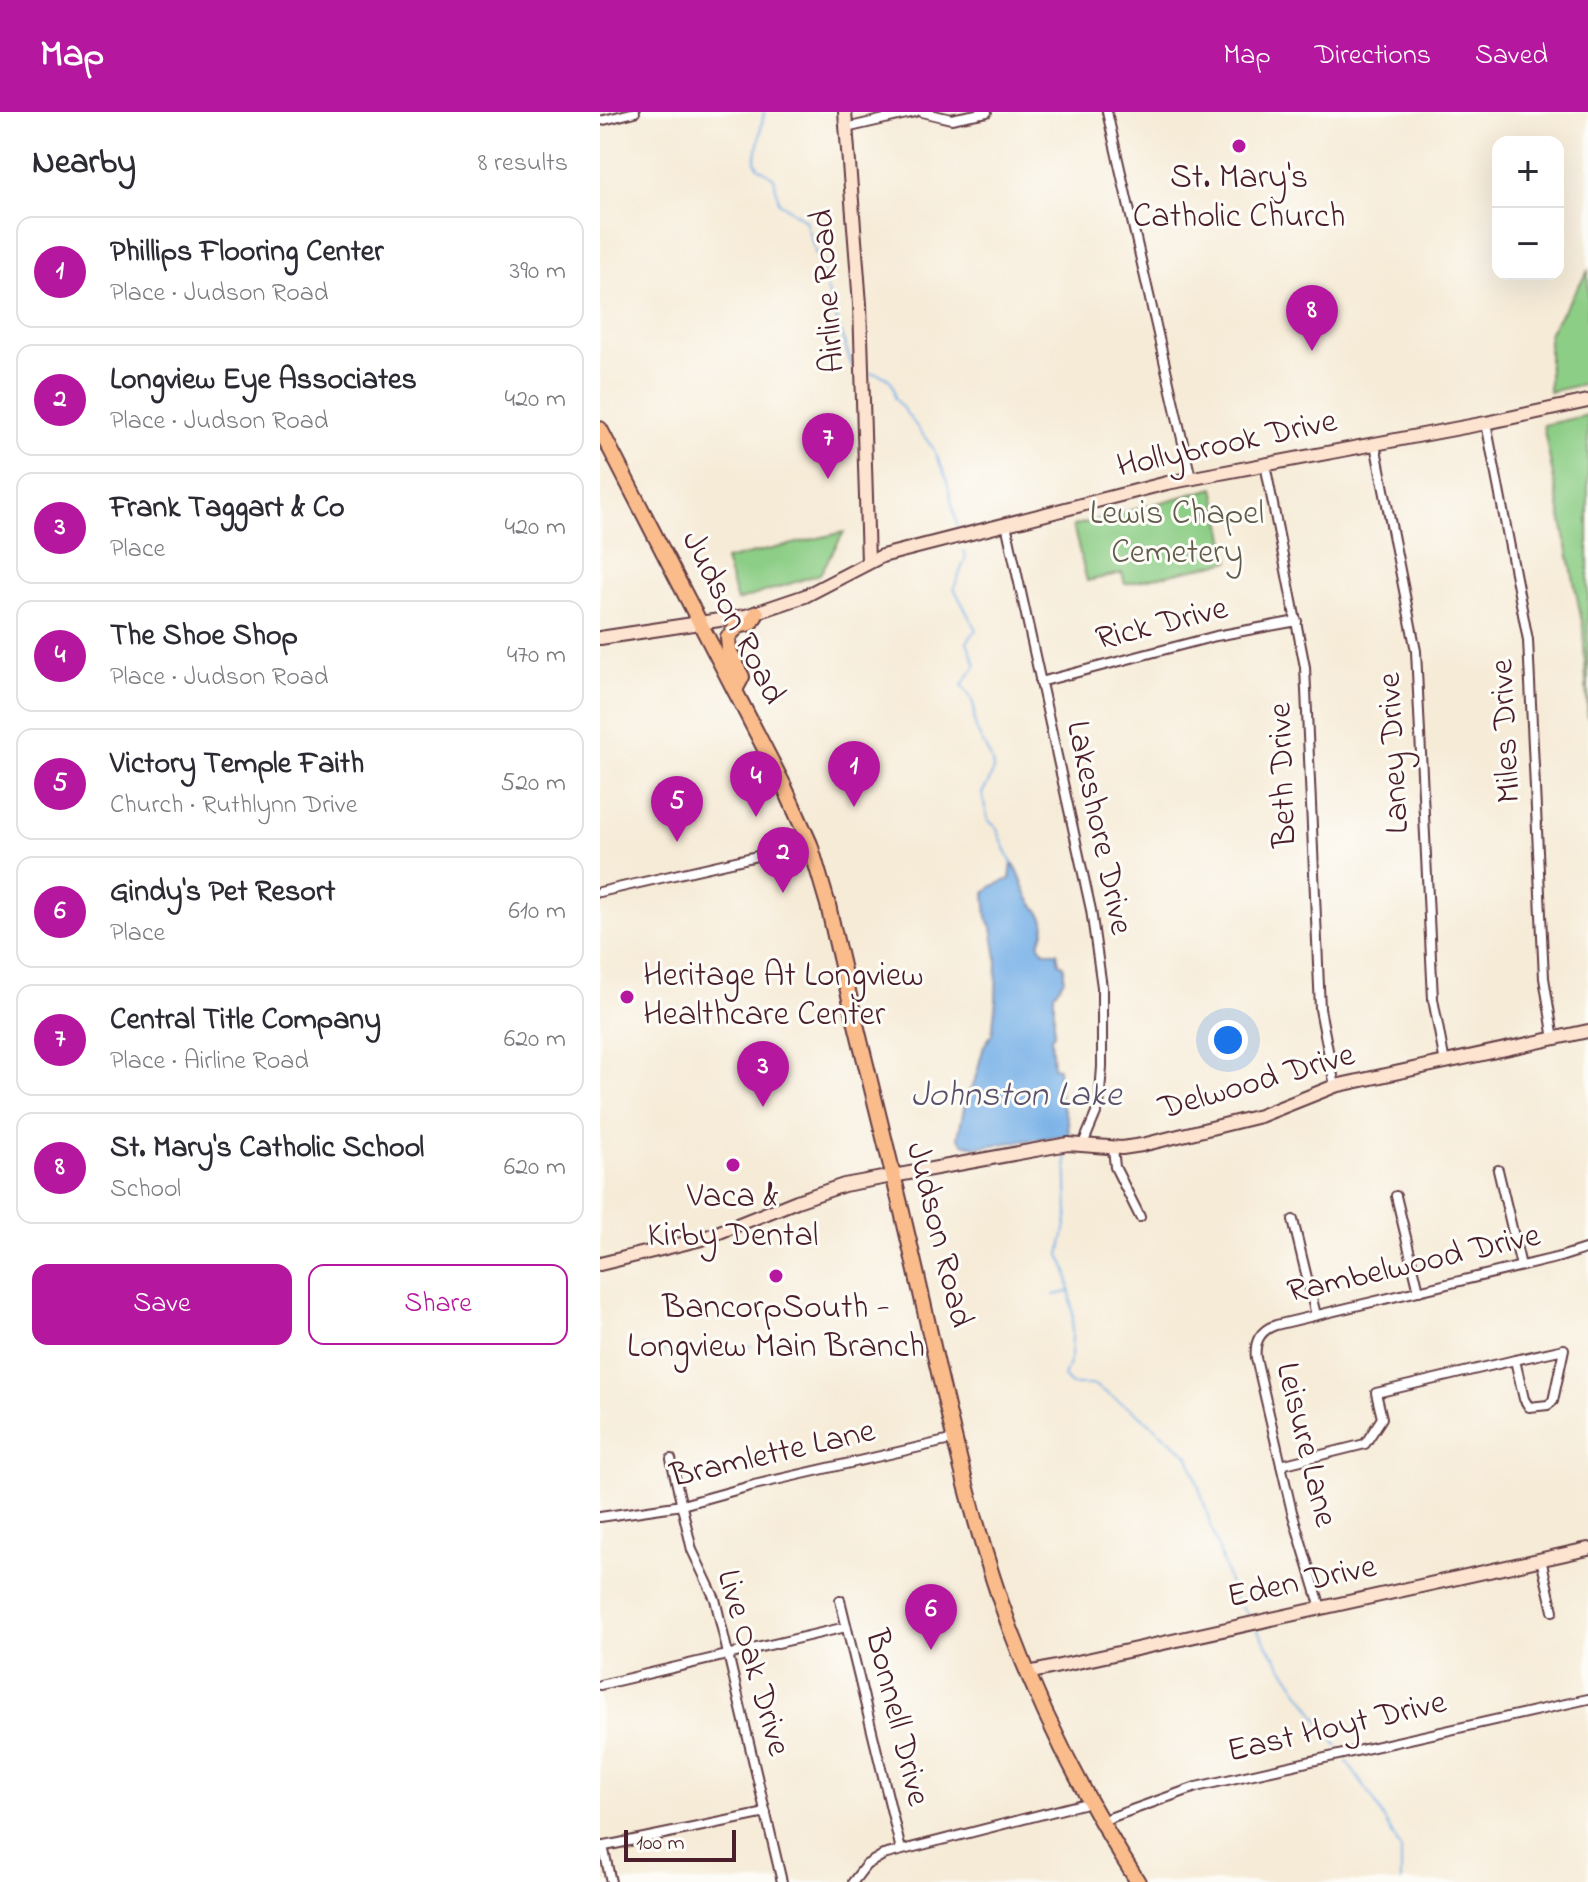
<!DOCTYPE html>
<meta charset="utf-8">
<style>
:root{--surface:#fff;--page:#f7f7f7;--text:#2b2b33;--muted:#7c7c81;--line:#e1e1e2;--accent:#b5179e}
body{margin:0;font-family:"Indie Flower",sans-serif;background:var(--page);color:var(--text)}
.controls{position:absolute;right:24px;top:24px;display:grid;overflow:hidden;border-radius:16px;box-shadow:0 8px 32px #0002}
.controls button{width:72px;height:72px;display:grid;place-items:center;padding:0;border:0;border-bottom:2px solid var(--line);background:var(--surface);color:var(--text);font:40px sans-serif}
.scale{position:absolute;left:24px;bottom:20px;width:112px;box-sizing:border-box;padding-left:8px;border:4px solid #4a1f2b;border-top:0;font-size:22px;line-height:28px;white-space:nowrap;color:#4a1f2b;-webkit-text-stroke:6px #fdfcf7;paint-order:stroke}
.you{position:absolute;left:628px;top:928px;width:28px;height:28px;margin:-20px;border:6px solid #fff;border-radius:50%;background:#1a73e8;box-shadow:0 0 0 12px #1a73e833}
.badge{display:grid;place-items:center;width:52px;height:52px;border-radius:50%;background:var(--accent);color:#fff;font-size:26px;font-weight:700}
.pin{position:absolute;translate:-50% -66px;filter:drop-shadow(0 2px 4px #0008)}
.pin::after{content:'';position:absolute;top:42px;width:28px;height:24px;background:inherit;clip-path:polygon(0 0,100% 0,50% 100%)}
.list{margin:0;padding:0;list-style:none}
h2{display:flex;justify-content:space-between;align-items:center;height:104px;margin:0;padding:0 32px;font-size:34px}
h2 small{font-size:26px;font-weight:400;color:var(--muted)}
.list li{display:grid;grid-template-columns:52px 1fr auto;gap:24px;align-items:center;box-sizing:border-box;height:112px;margin:0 16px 16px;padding:0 16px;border:2px solid var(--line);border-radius:16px}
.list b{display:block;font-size:30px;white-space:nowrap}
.list p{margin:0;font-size:26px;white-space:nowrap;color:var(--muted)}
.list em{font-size:26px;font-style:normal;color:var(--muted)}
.actions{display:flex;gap:16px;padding:24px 32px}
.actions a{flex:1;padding:18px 0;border:2px solid var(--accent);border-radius:16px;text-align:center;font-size:28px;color:var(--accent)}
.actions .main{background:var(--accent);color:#fff}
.map{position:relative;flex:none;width:988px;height:1770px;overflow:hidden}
header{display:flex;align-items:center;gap:48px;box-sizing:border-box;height:112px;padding:0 40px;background:var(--accent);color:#fff}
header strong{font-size:38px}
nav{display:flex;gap:44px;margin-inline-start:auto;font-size:28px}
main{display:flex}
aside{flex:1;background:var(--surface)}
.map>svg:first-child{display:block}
.green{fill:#8dce86;stroke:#6c7658;stroke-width:2}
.water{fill:#77b0e7;stroke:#606889;stroke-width:2}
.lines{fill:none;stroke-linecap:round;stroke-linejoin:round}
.stream{stroke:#77b0e7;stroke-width:2}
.street-casing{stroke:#643e45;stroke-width:12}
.secondary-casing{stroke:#643e45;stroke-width:16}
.primary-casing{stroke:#643e45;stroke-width:18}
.street{stroke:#fff;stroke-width:8}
.secondary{stroke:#fde4d1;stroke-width:12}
.primary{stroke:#fabc8b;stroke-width:14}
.poi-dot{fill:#b5179e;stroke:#fdfcf7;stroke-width:3}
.labels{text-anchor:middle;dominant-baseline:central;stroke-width:6;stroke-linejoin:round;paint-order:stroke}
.poi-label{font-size:34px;fill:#4a1f2b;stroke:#fdfcf7}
.street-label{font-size:34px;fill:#4a1f2b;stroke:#fdfcf7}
.park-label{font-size:34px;fill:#615c4b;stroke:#fdfcf7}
.water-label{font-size:36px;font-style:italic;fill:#5a526d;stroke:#fdfcf7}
</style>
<header>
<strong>Map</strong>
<nav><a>Map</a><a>Directions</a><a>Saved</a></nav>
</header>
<main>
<aside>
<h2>Nearby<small>8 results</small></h2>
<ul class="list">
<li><span class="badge">1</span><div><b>Phillips Flooring Center</b><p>Place · Judson Road</p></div><em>390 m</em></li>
<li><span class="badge">2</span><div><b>Longview Eye Associates</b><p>Place · Judson Road</p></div><em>420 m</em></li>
<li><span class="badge">3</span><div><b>Frank Taggart &amp; Co</b><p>Place</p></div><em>420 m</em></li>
<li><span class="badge">4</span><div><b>The Shoe Shop</b><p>Place · Judson Road</p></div><em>470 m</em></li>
<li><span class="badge">5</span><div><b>Victory Temple Faith</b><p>Church · Ruthlynn Drive</p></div><em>520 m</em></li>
<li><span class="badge">6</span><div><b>Gindy's Pet Resort</b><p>Place</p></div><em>610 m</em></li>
<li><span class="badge">7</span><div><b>Central Title Company</b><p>Place · Airline Road</p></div><em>620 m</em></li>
<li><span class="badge">8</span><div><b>St. Mary's Catholic School</b><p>School</p></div><em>620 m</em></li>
</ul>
<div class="actions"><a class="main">Save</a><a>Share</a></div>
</aside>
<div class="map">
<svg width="988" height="1770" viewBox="0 0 988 1770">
<rect width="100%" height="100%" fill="#fdfcf7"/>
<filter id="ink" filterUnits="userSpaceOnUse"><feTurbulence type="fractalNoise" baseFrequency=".0125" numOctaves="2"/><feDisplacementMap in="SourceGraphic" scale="16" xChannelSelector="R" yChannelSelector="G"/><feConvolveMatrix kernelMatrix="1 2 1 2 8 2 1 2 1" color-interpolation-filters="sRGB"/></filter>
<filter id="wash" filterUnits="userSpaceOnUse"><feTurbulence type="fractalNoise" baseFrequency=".006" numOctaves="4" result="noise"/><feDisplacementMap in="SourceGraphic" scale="32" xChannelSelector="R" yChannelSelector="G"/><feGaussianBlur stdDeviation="1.8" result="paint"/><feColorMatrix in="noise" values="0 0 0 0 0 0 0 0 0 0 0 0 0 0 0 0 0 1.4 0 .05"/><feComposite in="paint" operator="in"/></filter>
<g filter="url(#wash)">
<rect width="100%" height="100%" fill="#f6ebd7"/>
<!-- green -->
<g class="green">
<path d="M988,159V271L949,280V221Z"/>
<path d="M988,303V607L983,515L943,313Z"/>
<path d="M614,376L630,449L525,472L522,461L487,469L473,414Z"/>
<path d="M244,420L220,462L137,489L125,448Z"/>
</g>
<!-- water -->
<path class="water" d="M412,751C421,761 421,768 426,780C436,804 454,802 439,832L444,840H457L459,851L464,855V867L454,882V922L451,925L453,955L458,956L460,988L468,1009L469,1023L376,1035L363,1031L358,1025L367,982L374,971L384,934L392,922L396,888L397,846L392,815L387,806L385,781L392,774L410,767Z"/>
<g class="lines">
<!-- stream -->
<g class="stream">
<path d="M164,0L155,49L158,55L174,66L179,90L205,108L252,255"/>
<path d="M271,261C288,263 295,269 295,286L333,336L346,365L357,413"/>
<path d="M364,439L366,445L354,476L376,518L367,530L376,553L362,573C366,579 373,587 374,595C375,601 373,607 375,613C384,643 406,649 382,681L388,708L396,715L412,752"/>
<path d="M466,1039L468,1102L460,1143L467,1158L473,1203L471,1245L464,1265L471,1273H494L540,1303L589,1344L633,1483L648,1503"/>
<path d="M454,1183L469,1180"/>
<path d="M43,1235L88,1243L152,1234"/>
<path d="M657,1518L737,1634"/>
<path d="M747,1650L773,1687L801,1738V1770"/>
</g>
</g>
</g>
<g filter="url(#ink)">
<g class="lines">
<!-- street casing -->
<g class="street-casing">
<g id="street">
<path d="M322,0L351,7L387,0"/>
<path d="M507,0L591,366"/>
<path d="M0,9L35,0"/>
<path d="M246,16L315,0"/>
<path d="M886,311L928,528L944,866L954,927"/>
<path d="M775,332L816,539L833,887L845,951"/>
<path d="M665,352L705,555L720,897L735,974"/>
<path d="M406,412L491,798L502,875V955L499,994L483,1032"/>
<path d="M440,570L616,524L697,509"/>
<path d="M0,780L210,732"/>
<path d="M513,1036L515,1055L540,1105"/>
<path d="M898,1058L921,1154"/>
<path d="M796,1084L819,1179"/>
<path d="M693,1108L716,1203"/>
<path d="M964,1237L953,1289L948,1293L929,1295L924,1287L915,1248Z"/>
<path d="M71,1347L92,1438L115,1487L182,1770"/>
<path d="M681,1353L765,1332L782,1306L776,1281L915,1248"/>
<path d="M0,1405L82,1393L154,1373L355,1327"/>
<path d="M941,1447L953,1499"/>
<path d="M240,1488L301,1738"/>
<path d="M721,1496L692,1400L656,1246C654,1230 660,1218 676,1213L960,1145L988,1136"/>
<path d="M0,1573L246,1515"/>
<path d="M501,1709L596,1675L988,1587"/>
<path d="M3,1734L11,1770"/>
<path d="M0,1735L166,1701"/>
<path d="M253,1770L266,1753L283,1743L490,1690"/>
</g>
</g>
<!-- secondary casing -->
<g class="secondary-casing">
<g id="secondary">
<path d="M245,0L260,192L268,450"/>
<path d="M0,526L146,504L205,484L282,444L567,371L886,311L988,289"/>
<path d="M0,1152L102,1127L197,1089L244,1073L468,1032L522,1036L542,1033L660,1004L735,974L988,919"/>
<path d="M428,1561L988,1437"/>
</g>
</g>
<!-- primary casing -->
<g class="primary-casing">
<g id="primary">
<path d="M0,317L184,674L210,732L228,793C252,902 281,1009 306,1117C338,1250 363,1388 410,1516C443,1605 487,1690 538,1770"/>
<path d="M135,578L142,565L129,538L128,525L138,514L151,511L157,501"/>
</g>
</g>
<!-- street -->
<use href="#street" class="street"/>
<!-- secondary -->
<use href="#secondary" class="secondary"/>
<!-- primary -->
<use href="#primary" class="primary"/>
</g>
</g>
<!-- markers -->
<g class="poi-dot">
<circle cx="639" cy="34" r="8"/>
<circle cx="27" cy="885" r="8"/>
<circle cx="133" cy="1053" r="8"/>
<circle cx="176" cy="1164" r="8"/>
</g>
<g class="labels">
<!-- poi labels -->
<g class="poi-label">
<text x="639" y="67">St. Mary's<tspan x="639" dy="39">Catholic Church</tspan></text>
<text x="43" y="865" text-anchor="start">Heritage At Longview<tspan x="43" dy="39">Healthcare Center</tspan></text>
<text x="133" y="1086">Vaca &amp;<tspan x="133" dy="39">Kirby Dental</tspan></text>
<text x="176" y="1197">BancorpSouth -<tspan x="176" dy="39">Longview Main Branch</tspan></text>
</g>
<!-- street labels -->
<g class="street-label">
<text transform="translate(229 179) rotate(-94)">Airline Road</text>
<text transform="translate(627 333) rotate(-12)">Hollybrook Drive</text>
<text transform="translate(132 506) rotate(63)">Judson Road</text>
<text transform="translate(562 513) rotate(-14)">Rick Drive</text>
<text transform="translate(907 619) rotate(-93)">Miles Drive</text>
<text transform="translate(795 641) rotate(-93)">Laney Drive</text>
<text transform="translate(684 663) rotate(-92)">Beth Drive</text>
<text transform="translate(498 716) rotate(78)">Lakeshore Drive</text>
<text transform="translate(657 971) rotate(-16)">Delwood Drive</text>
<text transform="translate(338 1123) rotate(76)">Judson Road</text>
<text transform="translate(814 1153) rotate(-13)">Rambelwood Drive</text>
<text transform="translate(705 1333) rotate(76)">Leisure Lane</text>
<text transform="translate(173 1343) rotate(-13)">Bramlette Lane</text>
<text transform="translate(702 1471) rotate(-12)">Eden Drive</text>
<text transform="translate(152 1551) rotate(74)">Live Oak Drive</text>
<text transform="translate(296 1606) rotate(76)">Bonnell Drive</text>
<text transform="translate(737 1616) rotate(-13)">East Hoyt Drive</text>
</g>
<!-- park labels -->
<g class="park-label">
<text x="577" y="403">Lewis Chapel<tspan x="577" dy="39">Cemetery</tspan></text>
</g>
<!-- water labels -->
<g class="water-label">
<text x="416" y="984">Johnston Lake</text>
</g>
</g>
</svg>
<div class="controls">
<button>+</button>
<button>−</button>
</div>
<div class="scale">100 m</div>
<div class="you"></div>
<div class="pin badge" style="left:254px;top:695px">1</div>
<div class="pin badge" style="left:183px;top:781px">2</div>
<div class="pin badge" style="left:163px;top:995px">3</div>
<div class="pin badge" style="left:156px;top:705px">4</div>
<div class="pin badge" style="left:77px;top:730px">5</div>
<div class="pin badge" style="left:331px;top:1538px">6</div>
<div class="pin badge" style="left:228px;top:367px">7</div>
<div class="pin badge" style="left:712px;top:239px">8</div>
</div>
</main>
